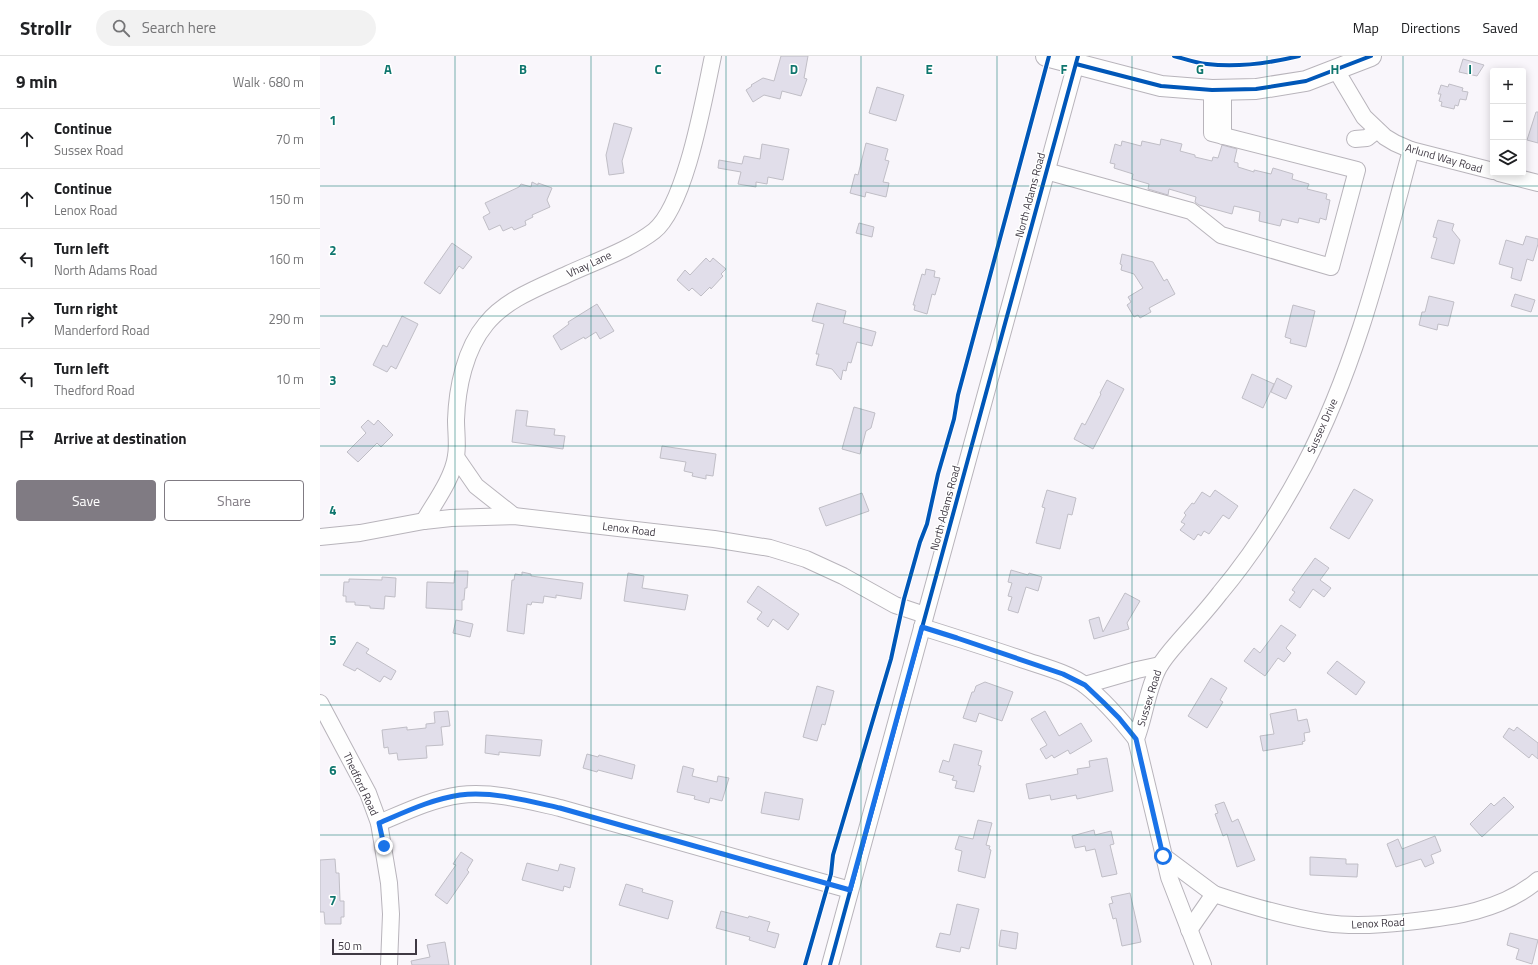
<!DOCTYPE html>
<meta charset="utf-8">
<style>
:root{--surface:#fff;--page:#f2f2f2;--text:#202124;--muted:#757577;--line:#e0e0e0;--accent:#807b83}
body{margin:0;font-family:"Titillium Web",sans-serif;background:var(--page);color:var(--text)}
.controls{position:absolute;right:12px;top:12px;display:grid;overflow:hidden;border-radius:4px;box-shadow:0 2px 10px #0003}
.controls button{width:36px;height:36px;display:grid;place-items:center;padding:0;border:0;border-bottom:1px solid var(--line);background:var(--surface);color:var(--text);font:20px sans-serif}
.scale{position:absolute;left:12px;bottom:10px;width:85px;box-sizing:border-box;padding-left:4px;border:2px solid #3f3943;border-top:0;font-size:11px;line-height:14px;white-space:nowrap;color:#3f3943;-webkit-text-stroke:3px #fff;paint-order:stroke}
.stop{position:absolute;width:12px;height:12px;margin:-9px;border:3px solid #1a73e8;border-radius:50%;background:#fff}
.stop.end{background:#1a73e8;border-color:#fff;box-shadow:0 1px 4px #0008}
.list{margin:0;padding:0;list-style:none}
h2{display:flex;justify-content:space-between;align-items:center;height:52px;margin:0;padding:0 16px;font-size:17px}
h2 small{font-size:13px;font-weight:400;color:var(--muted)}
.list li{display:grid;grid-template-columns:26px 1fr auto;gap:12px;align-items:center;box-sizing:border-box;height:60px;padding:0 16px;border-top:1px solid var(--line)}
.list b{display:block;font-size:15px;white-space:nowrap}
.list p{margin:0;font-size:13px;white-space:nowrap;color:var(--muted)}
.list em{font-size:13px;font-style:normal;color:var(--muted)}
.actions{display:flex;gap:8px;padding:12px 16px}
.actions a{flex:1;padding:9px 0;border:1px solid var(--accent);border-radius:4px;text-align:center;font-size:14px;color:var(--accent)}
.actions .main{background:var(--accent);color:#fff}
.icon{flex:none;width:22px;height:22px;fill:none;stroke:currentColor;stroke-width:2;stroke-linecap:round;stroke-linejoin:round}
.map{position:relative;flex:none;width:1218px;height:909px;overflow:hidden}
header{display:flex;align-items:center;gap:24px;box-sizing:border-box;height:56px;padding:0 20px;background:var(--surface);border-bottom:1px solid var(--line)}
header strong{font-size:19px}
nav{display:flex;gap:22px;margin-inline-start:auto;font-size:14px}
.search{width:280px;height:36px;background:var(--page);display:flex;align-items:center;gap:10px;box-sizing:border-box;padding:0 14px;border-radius:22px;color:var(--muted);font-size:15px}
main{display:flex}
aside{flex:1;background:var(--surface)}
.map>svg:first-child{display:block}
.building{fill:#e1deea;stroke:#c0bec6}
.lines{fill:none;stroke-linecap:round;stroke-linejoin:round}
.minor-casing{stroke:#b8b4bb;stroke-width:18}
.major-casing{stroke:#b8b4bb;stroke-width:22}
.minor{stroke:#fefefe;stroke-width:16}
.major{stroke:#fefefe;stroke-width:20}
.cycleway-casing{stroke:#fff;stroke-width:6}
.cycleway{stroke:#0057b8;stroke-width:4}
.route{stroke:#1a73e8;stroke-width:5}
.grid{fill:none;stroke:#0f766e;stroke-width:1;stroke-opacity:0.55}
.labels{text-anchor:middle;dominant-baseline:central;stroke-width:3;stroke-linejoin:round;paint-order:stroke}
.street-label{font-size:11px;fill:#3f3943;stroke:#fff}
.grid-label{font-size:13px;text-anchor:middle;font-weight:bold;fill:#0f766e;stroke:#fff;stroke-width:3;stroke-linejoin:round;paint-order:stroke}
</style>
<header>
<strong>Strollr</strong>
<div class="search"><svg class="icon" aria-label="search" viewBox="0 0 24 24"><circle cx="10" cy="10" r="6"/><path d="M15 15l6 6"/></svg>Search here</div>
<nav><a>Map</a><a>Directions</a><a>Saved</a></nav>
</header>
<main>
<aside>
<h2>9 min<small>Walk · 680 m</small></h2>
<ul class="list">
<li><svg class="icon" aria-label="ahead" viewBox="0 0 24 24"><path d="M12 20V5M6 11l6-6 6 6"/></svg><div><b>Continue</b><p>Sussex Road</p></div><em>70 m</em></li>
<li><svg class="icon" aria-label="ahead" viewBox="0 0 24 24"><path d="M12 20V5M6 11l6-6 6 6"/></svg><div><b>Continue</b><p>Lenox Road</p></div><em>150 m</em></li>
<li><svg class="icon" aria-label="left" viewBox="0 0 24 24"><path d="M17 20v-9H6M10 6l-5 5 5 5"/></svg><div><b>Turn left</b><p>North Adams Road</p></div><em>160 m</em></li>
<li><svg class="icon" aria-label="right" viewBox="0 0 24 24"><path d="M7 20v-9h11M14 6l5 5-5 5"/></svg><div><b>Turn right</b><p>Manderford Road</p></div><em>290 m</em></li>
<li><svg class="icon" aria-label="left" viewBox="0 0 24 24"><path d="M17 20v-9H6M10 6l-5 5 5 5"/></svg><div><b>Turn left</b><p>Thedford Road</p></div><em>10 m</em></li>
<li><svg class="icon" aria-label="arrive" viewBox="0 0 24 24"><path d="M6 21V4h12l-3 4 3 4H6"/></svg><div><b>Arrive at destination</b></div></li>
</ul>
<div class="actions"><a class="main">Save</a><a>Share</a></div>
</aside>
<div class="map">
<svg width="1218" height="909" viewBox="0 0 1218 909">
<rect width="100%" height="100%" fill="#f9f6fb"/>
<!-- building -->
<g class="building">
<path d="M461,0H488L484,22L487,23L481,40L462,35L460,43L444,39L433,46L426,34L432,30L431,29L443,22L454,25Z"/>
<path d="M1143,3L1164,9L1157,20L1139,16Z"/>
<path d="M1129,28L1143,32L1142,35L1148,36L1146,44L1140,43L1138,50L1135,49L1134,53L1121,50L1122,46L1119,45L1121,38H1118L1121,29L1128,31Z"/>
<path d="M557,31L584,39L576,65L549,57Z"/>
<path d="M1216,56H1218V87L1207,84Z"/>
<path d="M294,67L312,72L302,105L304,117L289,119L286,99Z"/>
<path d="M841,83L862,88L860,95L875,99V101L892,105L893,101L898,102L902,89L917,93L914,106L918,107V111L934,116V114L951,118L953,112L973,118L972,123L989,128L987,133L1007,138L1006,143L1010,144L1006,164L1000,162L999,167L979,162L978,167L962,163L960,170L939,165L940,156L914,150L912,158L879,149L875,146L876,141L849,133L848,139L828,133L829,128L812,123L813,118L794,112L795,108L790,107L795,88L801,90L802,85L821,90L822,85L840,89Z"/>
<path d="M546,87L568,93L565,104L569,105L563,126L569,127L566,141L546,136L545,141L530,137L535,118L538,119Z"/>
<path d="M442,88L469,93L463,124L448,121L447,128L436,126V131L418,128L421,116L398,112L399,104L422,108L424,100L440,103Z"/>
<path d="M212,126L218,129V127L232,132L227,144L230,151L212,159L213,161L205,165L206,169L194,174L192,171L183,175L180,169L169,174L163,161L170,157L165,147L199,131L201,128L211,131Z"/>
<path d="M1118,164L1134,168L1132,174L1140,184L1134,208L1111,202L1117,182L1113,181Z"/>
<path d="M539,167L554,171L552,181L536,177Z"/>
<path d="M1206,180L1218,183V188L1213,205L1207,203L1201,225L1191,222L1193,212L1179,208L1186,184L1203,189Z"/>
<path d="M132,187L152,201L143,213L139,210L120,238L104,227Z"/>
<path d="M802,198L833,206L844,225L847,223L855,238L829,252L831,256L820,262L818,259L814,261L807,249L811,246L808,241L823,232L814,218L801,214L802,209L800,208Z"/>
<path d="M386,202L390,206L393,202L406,213L401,218L403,220L391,233L390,231L381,240L372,232L369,235L357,224L365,214L370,219Z"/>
<path d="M606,213L615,215L614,221L620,222L615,239L612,238L607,258L594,254L595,249H593L602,218L605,219Z"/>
<path d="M1195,238L1215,244L1211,256L1191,250Z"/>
<path d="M1109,240L1134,246L1128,270L1118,268L1117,274L1099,269L1102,256H1105Z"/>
<path d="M497,247L526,255L523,267L556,276L552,290L537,286L531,307L528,306L526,315L523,314L521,324L512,313L496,309L499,298H496L504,268L492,265Z"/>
<path d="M277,248L294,275L280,283L276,276L265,283L264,281L241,294L233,280L249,268L248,266Z"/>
<path d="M973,249L995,255L986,291L970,287L971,283L965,281Z"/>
<path d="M82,260L98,268L76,313L71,310L67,316L53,309L63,289L67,291Z"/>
<path d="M932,318L954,328L943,352L922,342Z"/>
<path d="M957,322L972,330L966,343L951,336Z"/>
<path d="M787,324L804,333L773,393L754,383L762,367L765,369L781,338L780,337Z"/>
<path d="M534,351L555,357L551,372L546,375L540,398L522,393Z"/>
<path d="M196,354L208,355L206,370L235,373L234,379L245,380L243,393L192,386Z"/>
<path d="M48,364L54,369L58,364L73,379L61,391L57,387L38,406L27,396L46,377L41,371Z"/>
<path d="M342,390L396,398L393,420L386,419V423L372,420L373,417L364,415L366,406L340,402Z"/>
<path d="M1034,433L1053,444L1029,483L1010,472Z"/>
<path d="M727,434L756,442L752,459L748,458L740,493L716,487L725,452L722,451Z"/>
<path d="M895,434L918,450L909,463L903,459L889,478L884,475L881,480L878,478L874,484L860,474L865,468L861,466L866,459L864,457L872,447L874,448L882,436L890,441Z"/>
<path d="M542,437L549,455L506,470L499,452Z"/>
<path d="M995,502L1009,512L1000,524L1011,532L1004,541L993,533L980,552L969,544L975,536L972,534Z"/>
<path d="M691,514L708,519L709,517L722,521L718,535L706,531L698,557L688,554L692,541L688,540L692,527L688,526Z"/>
<path d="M135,515H148L147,532H145L144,544H142V554L106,552L107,526L134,527Z"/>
<path d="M202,516L211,518V520L263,527L261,543L236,539V542L224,540L223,547L212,546L211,549L207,548L204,578L187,575L192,524H194L195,518L202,519Z"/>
<path d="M308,517L324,520L322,532L368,539L365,554L304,545Z"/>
<path d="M62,521L76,522L75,541L65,540L64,553L50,552V550L35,549V546H26V540H23L24,526H29V523L62,524Z"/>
<path d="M438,530L479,558L468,574L453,563L448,571L437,563L442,556L427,546Z"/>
<path d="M805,537L820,545L807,567L809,573L774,583L769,564L779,561L783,576Z"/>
<path d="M136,564L153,568L150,581L133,577Z"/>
<path d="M961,569L976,579L966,592L971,597L964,606L958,602L945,620L924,605L934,592L940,597Z"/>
<path d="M37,586L49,593L46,597L76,615L71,624L64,620L60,626L37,612L35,615L23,609Z"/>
<path d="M1017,605L1045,626L1036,639L1007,617Z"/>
<path d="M891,622L907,632L900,644L903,646L887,672L868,660Z"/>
<path d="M665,626L693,636L682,665L659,657L656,666L643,662L652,636H654L656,630Z"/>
<path d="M497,630L514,635L505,669L502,668L497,685L483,681Z"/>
<path d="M976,653L978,665L987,663L990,676L984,677L985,685L982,686L983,688L943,695L940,680L954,678L950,658Z"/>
<path d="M128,655L130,670L121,671L123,689L106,690L107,702L78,704L77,697L69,698L68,691L64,692L62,674L87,671V674L106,672V668L115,667L114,656Z"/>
<path d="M725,655L739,680L761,667L772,685L750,698L748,694L734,702L732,699L726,703L720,693L727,689L711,663Z"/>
<path d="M1197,671L1218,687V703L1212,698L1209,702L1183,681L1189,672L1194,675Z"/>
<path d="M166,679L222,684L220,700L179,696V699L165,697Z"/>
<path d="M634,688L662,695L658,709L661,710L654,736L635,732L637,725L632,724L634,720L619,716L623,704L629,706Z"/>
<path d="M267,698L278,701L279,699L315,709L312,723L278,714L277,716L263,712Z"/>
<path d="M787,702L793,735L757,743L756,739L731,744L730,739L709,743L706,728L758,718L757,713L770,711L769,705Z"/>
<path d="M363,710L374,713L372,720L397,726L398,720L409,722L402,745L390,742L389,747L374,743L375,740L357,736Z"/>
<path d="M445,736L483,743L479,764L441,757Z"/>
<path d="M1184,741L1194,751L1162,781L1150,768L1171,747L1174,750Z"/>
<path d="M904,746L912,766L918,763L935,804L917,811L907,778L903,780L895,758L898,757L895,749Z"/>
<path d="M658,764L672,767L666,789L670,790L669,793L671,794L665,822L638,815L642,795L635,793L639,780L653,783Z"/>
<path d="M774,774L775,779L791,775L794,788L790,789L797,818L782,821L775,793L766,795L765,790L755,792L752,780Z"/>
<path d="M1115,780L1121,795L1111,799L1114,807L1105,811L1101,803L1076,811L1067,788L1078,783L1082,793Z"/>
<path d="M141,796L153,804L147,814L149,816L127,848L115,839L136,809L133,808Z"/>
<path d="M990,801L1026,803V808H1038L1037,821L990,819Z"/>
<path d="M15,803L16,817H19L20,845H24V861H21V868H5L4,856H0V804Z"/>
<path d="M207,807L238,815L240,808L255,812L250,832L244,830L243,835L202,824Z"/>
<path d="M306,828L323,833L322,836L353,845L348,863L299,849Z"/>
<path d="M810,837L821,886L802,890L796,862L793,863L789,848L793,847L791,841Z"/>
<path d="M637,848L659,853L649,893L641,891L640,896L616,891L620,877L630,879Z"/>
<path d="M401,855L428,862L429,860L450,866L447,875L459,878L455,892L429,884L430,881L396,872Z"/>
<path d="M681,874L698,877L696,893L679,890Z"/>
<path d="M1190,877L1218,884L1212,908L1196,903L1199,893L1187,889Z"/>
<path d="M125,886L129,909H92L91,905L110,901L107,889Z"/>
</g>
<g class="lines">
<!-- minor casing -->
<g class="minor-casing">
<g id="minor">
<path d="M1016,14L1044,61L1065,81L1075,87L1091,94L1173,115"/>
<path d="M903,34V80"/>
<path d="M1035,83L1047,82L1057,74"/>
<path d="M726,115L871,155L901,179L1011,211L1037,114L892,77V34"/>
<path d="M1179,117L1218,127"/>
<path d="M136,401L156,430L194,460"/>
<path d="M104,465C115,446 133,422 136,400C138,389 136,376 136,364C137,332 145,293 166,268C186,243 220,231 248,218C274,206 311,193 334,175C366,149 384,42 393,0"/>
<path d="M0,481L40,477L104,465L131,462L194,460L394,483L450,492L486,503L523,520L575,549L605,559"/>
<path d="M602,571C637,582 672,593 707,605C725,611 751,618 766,630C785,645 801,664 816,683"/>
<path d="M765,629L817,614L840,609"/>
<path d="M0,647L48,737L59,767L69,827L71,858L69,909"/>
<path d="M59,767C85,756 112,743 140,739C173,735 209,745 240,752L530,834"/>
<path d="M843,800L894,838"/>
<path d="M869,874L894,838C930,850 968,861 1006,867C1033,871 1060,869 1087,866C1133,861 1182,855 1218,824"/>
<path d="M510,909L758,0"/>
<path d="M883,909L849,821L816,683C825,660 827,633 839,611C844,602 852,593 859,585C873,569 887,554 900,537C931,500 961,453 984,410C1036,311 1062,202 1091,94"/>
</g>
</g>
<!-- major casing -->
<g class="major-casing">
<path id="major" d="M726,0L841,30L892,34L936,33L986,25L1051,0"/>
</g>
<!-- minor -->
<use href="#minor" class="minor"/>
<!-- major -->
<use href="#major" class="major"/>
<!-- cycleway casing -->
<g class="cycleway-casing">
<g id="cycleway">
<path d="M854,0C865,3 876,7 887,8C918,12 950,7 979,0"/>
<path d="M756,8L841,30L892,34L936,33L986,25L1051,0"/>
<path d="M485,909L511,818L513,799L571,603L584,543L600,486L607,468L618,418L634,363L638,339L729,0"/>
<path d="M510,909L758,0"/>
</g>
</g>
<!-- cycleway -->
<use href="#cycleway" class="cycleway"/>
</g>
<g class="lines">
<!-- route -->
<path class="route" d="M64,790L59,767C85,756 112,743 140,739C173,735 209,745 240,752L530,834L602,571L637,582L743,618L765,629L783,646L799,662L816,683L843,800"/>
</g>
<!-- grid -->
<path class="grid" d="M135,0V909M271,0V909M406,0V909M541,0V909M677,0V909M812,0V909M947,0V909M1083,0V909M0,130H1218M0,260H1218M0,390H1218M0,519H1218M0,649H1218M0,779H1218"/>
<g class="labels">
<!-- street labels -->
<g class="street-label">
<text transform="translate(1124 102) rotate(16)">Arlund Way Road</text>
<text transform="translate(710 139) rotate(-75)">North Adams Road</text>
<text transform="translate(269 208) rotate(-25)">Vhay Lane</text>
<text transform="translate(1002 370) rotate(-66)">Sussex Drive</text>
<text transform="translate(625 452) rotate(-75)">North Adams Road</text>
<text transform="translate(309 473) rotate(7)">Lenox Road</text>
<text transform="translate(829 642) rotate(-73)">Sussex Road</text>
<text transform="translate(41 728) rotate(65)">Thedford Road</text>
<text transform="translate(1058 867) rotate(-3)">Lenox Road</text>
</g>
</g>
<g class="grid-label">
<text x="68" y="18">A</text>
<text x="203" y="18">B</text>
<text x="338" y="18">C</text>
<text x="474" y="18">D</text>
<text x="609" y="18">E</text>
<text x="744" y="18">F</text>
<text x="880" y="18">G</text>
<text x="1015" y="18">H</text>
<text x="1150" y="18">I</text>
<text x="13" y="69">1</text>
<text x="13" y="199">2</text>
<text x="13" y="329">3</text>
<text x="13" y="459">4</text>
<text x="13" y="589">5</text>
<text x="13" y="719">6</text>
<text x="13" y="849">7</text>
</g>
</svg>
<div class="controls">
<button>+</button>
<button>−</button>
<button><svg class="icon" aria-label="layers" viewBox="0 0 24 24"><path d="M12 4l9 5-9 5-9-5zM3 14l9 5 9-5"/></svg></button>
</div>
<div class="scale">50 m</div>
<div class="stop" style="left:843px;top:800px"></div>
<div class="stop end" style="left:64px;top:790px"></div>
</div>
</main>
